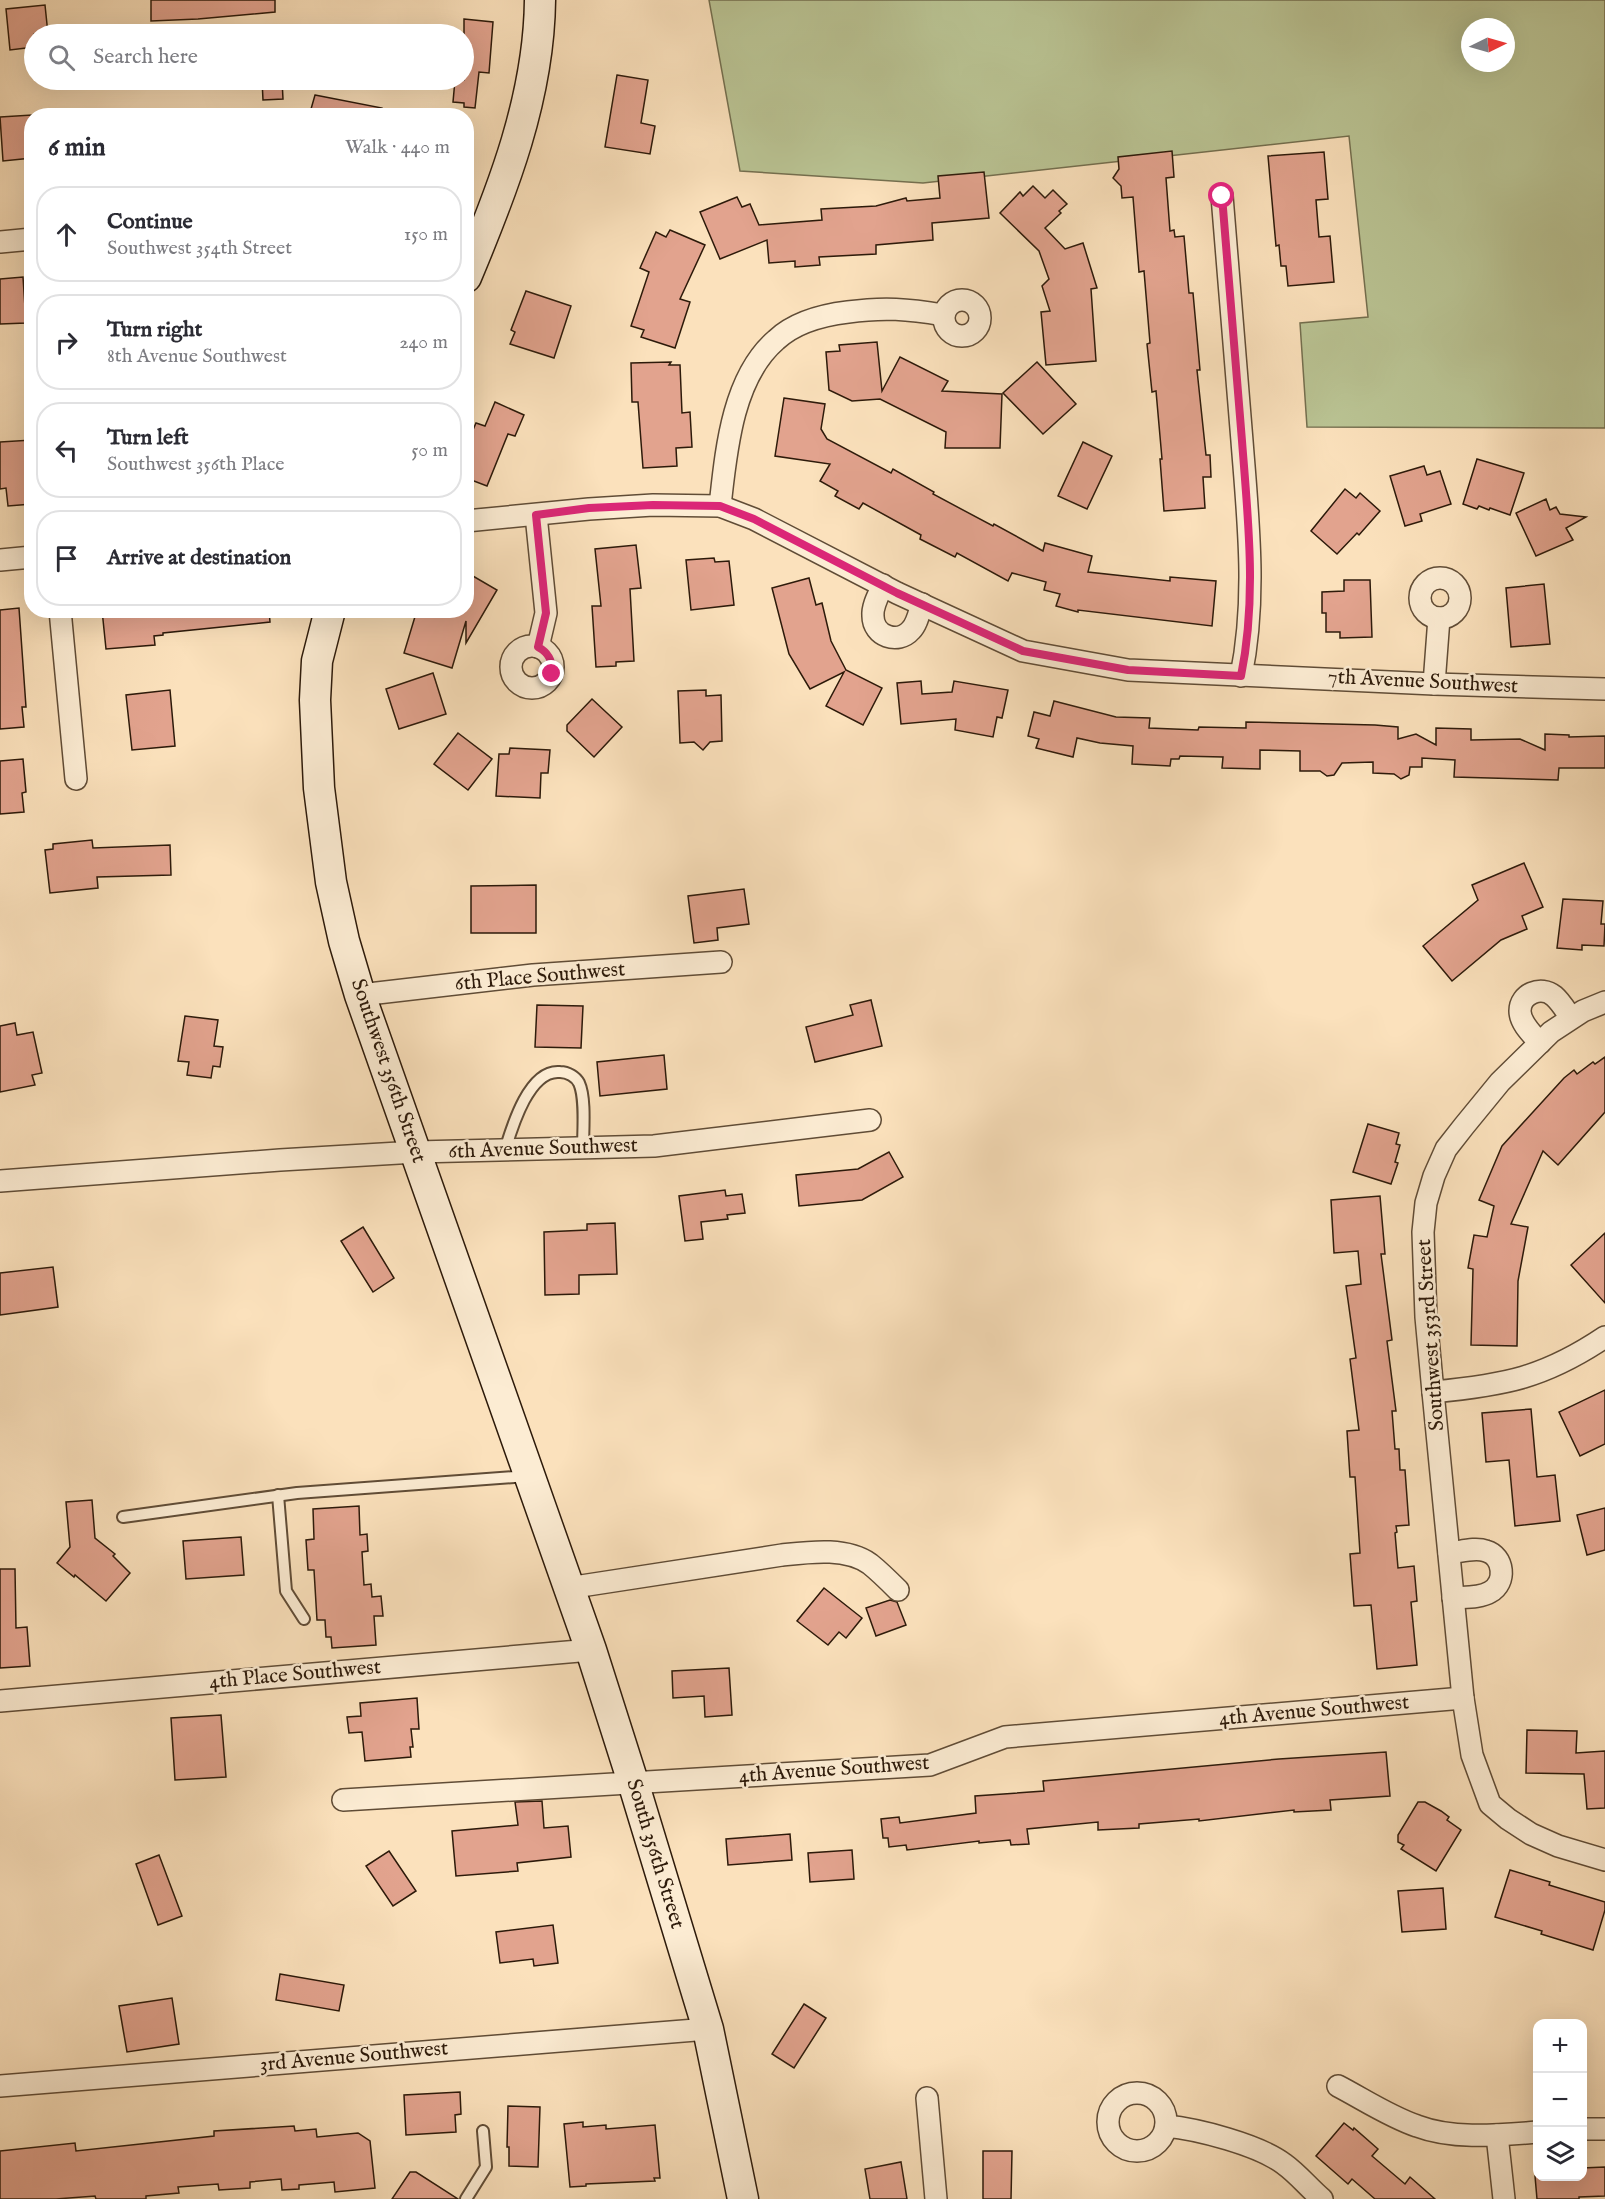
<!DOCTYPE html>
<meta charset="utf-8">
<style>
:root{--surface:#fff;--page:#f7f7f7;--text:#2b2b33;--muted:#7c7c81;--line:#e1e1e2}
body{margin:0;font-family:"IM FELL English",serif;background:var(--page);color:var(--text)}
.controls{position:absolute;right:18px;bottom:18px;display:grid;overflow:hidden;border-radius:12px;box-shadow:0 6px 24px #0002}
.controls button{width:54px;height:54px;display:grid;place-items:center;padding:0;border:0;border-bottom:2px solid var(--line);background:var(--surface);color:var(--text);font:30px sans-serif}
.compass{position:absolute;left:1461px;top:18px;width:54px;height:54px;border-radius:50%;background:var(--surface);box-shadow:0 6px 24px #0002;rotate:85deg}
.stop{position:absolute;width:18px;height:18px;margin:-14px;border:4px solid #db2777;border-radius:50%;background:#fff}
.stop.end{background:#db2777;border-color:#fff;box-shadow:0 2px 6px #0008}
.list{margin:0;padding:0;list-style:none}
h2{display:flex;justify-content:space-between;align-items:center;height:78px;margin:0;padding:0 24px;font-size:26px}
h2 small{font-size:20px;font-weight:400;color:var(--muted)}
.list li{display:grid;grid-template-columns:39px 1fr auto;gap:18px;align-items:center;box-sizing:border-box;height:96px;margin:0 12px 12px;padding:0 12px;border:2px solid var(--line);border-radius:24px}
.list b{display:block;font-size:22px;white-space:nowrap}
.list p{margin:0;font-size:20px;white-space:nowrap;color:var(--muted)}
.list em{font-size:20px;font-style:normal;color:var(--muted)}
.icon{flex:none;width:33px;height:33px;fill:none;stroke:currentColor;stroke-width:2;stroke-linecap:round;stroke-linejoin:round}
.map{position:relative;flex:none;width:1605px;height:2199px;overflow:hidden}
.search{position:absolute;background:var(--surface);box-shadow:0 6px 24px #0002;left:24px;top:24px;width:450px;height:66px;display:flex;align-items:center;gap:15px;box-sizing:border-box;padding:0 21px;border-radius:33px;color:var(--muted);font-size:22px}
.panel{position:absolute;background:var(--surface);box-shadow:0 6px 24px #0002;left:24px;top:108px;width:450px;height:510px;border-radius:24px}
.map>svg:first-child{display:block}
.green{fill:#bac494;stroke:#746f4f;stroke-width:1.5;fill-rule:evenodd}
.building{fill:#e2a38e;stroke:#2d1a0a;stroke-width:1.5}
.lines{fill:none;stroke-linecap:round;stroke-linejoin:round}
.lane-casing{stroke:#604c36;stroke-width:14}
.street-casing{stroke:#604c36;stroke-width:24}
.secondary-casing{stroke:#2d1a0a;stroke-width:33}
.lane{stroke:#fcecd3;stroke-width:10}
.street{stroke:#fcecd3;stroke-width:21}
.secondary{stroke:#fcecd3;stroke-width:30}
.route{stroke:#db2777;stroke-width:8}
.labels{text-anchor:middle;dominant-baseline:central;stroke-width:5;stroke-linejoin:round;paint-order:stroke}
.street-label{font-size:21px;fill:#2d1a0a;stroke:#fcecd3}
</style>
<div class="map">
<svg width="1605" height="2199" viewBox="0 0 1605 2199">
<rect width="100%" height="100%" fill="#fbe1bc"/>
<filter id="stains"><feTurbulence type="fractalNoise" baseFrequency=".00333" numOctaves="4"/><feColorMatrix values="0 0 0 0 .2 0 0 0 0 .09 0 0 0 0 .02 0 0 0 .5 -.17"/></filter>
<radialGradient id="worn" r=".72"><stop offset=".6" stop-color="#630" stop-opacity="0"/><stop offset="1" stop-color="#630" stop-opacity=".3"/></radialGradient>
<!-- green -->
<path class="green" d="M709,0H1605V428L1307,427L1300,323L1368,317L1349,136L923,183L740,171ZM1470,27H1506V63H1470Z"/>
<!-- building -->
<g class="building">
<path d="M151,0H275V12L198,19L151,21Z"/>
<path d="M45,5L48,34H34V47L10,50L6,9Z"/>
<path d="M464,19L493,22L489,73L479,72L475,108L464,107V103L453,102L455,80H464Z"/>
<path d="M617,75L648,80L641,123L655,126L650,154L605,147Z"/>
<path d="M262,80H282L283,99L263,100Z"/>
<path d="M315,95L382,108L381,116H309Z"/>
<path d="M32,115V158L3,161L0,117Z"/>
<path d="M1172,151L1174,177L1166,178L1170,231L1174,230L1175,237L1184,236L1189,293H1193L1200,370H1197L1206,455H1210L1211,477H1203L1205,508L1164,511L1160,459H1162L1156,391L1152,392L1147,344L1150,343L1144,271L1139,272L1133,197L1122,198L1121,186L1113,178L1119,169L1118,157Z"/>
<path d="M1324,152L1328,199L1316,200L1319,237L1330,236L1334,282L1288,286L1286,266H1281L1279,245L1276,246L1268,156Z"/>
<path d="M984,172L989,218L932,223L933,240L876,245V254L819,257L820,265L795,267V261L769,263L767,240L720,259L700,212L737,197L742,207L750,204L759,225L822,220L821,209L876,206L906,198L907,201L940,198L938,176Z"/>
<path d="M1033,186L1045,198L1053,190L1067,204L1059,211L1061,213L1045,228L1065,249L1083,243L1097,288L1091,289L1096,361L1046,365L1041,312L1050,311L1042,286L1049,279L1039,251L1000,213L1020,192L1023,196Z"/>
<path d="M670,230L705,245L680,299L690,302L675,348L641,337L644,330L631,326L649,272L640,268L656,232L666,237Z"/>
<path d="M23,277L26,323L0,324V279Z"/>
<path d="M526,291L571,306L554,358L510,344L515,332L511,330Z"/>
<path d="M877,342L882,391L900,357L948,381L942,391L1002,394L1000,448H945L946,432L880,399L852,401L829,390L826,352L840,351L839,345Z"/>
<path d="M671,362L669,365H680L682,413L690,412L692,447L676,448L677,466L643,468L638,402H632L631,363Z"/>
<path d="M1037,362L1076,404L1043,434L1003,393Z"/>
<path d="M784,398L825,404L821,429L827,439L891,473L893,469L934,492L933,494L993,526L994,524L1043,551L1045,543L1092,556L1088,572L1170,581V577L1216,581L1212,626L1078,610V612L1056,606L1060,594L1044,590L1046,582L1012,573L1008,581L957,553L955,557L920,539L921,535L863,503L859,509L835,496L838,491L820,481L830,464L775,456Z"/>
<path d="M495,402L524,415L515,436L508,434L487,486L466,478V446L476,423L485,426Z"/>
<path d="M32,440V504L8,506L6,488L0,489V442Z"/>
<path d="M1083,442L1112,456L1087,509L1058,496Z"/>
<path d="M1477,459L1524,473L1510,515L1490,508L1489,510L1479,506L1477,509L1463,504Z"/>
<path d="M1424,466L1427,475L1440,471L1451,504L1420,514L1422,521L1405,526L1390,476Z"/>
<path d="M1345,489L1356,498L1360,493L1380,511L1359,535L1357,533L1337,554L1311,531Z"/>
<path d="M1546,499L1550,510L1556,507L1560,514L1586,517L1566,528L1573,540L1536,556L1516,513Z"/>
<path d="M636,545L641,588L630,589L634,661L616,662V666L596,667L592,606H601L595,549Z"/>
<path d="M714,558L715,562L729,561L734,605L691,610L686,560Z"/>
<path d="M466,572L497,590L466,643V621L452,668L404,653L417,610H466Z"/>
<path d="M809,578L816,605L822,603L831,641L846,670L882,688L863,725L826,706L844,672L810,689L789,654L772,588Z"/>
<path d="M1344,580H1370L1372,637L1340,638V632H1326V613H1322V592L1344,591Z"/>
<path d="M1544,584L1550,644L1511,647L1506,588Z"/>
<path d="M19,608L26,707H22L24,727L0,729V610Z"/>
<path d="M102,610H269L270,622L163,633V635L154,636L155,645L106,649Z"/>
<path d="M433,673L446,714L399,729L386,689Z"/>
<path d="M921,681L922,694L952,692L954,681L1008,690L1002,718L997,717L993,737L955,730L956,719L901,724L897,683Z"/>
<path d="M170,690L175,746L132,750L126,695Z"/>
<path d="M706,690V696L721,695L722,741L710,742L703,750L694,742L680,743L678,691Z"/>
<path d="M592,699L622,727L594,757L567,731V725Z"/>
<path d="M1054,701L1116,717L1150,718L1149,728L1198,730L1199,727L1246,728V722L1375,725L1398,727V739L1416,734L1436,745V728L1471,729V740L1520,739L1545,750V734L1569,735V737L1605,736V768H1559L1558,780L1454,777L1455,760L1422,758V767H1410L1409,775L1401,779L1394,774L1373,773V762L1342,763L1334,775L1327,776L1320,771H1300V751L1260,750V769L1222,768L1223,757L1180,756L1179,759H1171L1170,766L1132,764L1133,746L1100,743L1077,738L1073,757L1036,748L1039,739L1028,736L1034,712L1050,716Z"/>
<path d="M458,733L492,759L468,790L434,764Z"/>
<path d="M510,748L550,750L548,773H541L540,798L496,796L499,754H509Z"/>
<path d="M23,759L26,792L22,793L24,812L0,814V761Z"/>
<path d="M92,840L93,848L170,845L171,875L97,877L98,888L50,893L45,850L53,849V844Z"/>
<path d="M1524,863L1543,907L1522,916L1527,929L1501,940L1452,981L1423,946L1478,900L1472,885Z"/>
<path d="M536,885V933H471V886Z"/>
<path d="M744,889L749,924L717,928L718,940L694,943L688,896Z"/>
<path d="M1563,899L1603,901L1601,924H1605L1604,946L1582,945V950L1557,948Z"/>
<path d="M871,1000L882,1046L815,1062L806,1027L853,1015L850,1005Z"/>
<path d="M537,1005L583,1006L581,1048L535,1047Z"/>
<path d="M185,1016L218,1020L214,1046L223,1047L220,1067L213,1066L211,1078L187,1075L189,1062L178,1061Z"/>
<path d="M15,1023L17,1035L33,1032L42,1073L32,1075L35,1085L0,1092V1026Z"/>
<path d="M664,1055L667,1089L600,1096L597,1062Z"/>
<path d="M1605,1057V1112L1558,1165L1543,1151L1511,1224L1528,1227L1518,1281L1517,1346L1471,1345L1473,1269L1468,1268L1474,1235L1487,1237L1494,1206L1479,1200L1502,1146L1564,1078L1574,1070L1577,1074L1593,1062L1595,1064Z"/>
<path d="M1368,1124L1399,1133L1396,1144L1400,1145L1395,1162L1398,1163L1391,1184L1353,1172Z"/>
<path d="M889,1152L903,1177L862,1200L799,1206L796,1175L858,1169Z"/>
<path d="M725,1190L726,1196L742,1194L745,1213L727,1215L728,1219L701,1222L703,1239L685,1241L679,1196Z"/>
<path d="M1380,1196L1385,1254H1381L1392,1340L1387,1341L1396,1411H1392L1395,1449H1399L1400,1470H1405L1409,1525L1396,1526L1397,1532L1395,1533L1398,1568L1414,1566L1417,1601L1411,1602L1417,1665L1377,1669L1371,1605L1354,1606L1350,1554L1360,1553L1355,1477H1350L1347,1431L1359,1430L1350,1359L1356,1358L1346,1286L1361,1284L1358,1251L1334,1253L1331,1200Z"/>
<path d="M615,1223L617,1274L579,1275V1294L545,1295L544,1232L587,1230V1224Z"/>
<path d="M363,1227L394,1278L373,1292L341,1241Z"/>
<path d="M1605,1233V1303L1571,1265Z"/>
<path d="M53,1267L58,1307L0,1315V1273Z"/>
<path d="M1605,1390V1444L1580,1456L1559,1412Z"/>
<path d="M1531,1409L1537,1477L1555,1475L1560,1521L1515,1526L1509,1460L1486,1462L1482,1413Z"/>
<path d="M92,1500L95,1538L115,1554L113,1556L130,1573L106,1601L75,1575L74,1577L57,1563L70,1547L66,1502Z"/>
<path d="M359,1506L360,1535L367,1534L368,1551L362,1552L364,1585L371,1584L372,1597L381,1596L383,1616H374L376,1645L332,1648L331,1637H326L325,1620H317L314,1570H308L306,1540L314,1539L313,1509Z"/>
<path d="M1605,1508V1550L1587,1555L1577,1515Z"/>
<path d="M241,1537L244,1575L186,1579L183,1541Z"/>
<path d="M0,1569H15L16,1628L27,1627L30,1666L0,1668Z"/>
<path d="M824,1588L862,1618L846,1638L839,1632L828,1645L797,1621Z"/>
<path d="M890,1600L897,1602L906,1625L876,1636L866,1608Z"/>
<path d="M729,1668L732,1715L705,1717L704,1696L673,1698L672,1671Z"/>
<path d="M417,1698L419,1729H411L413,1747H410L411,1757L365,1761L362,1732L349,1733L347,1717L361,1716L360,1703Z"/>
<path d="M221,1715L226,1777L175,1780L171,1718Z"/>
<path d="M1527,1730L1577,1731L1576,1753L1605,1751V1808L1587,1809L1584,1774L1526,1773Z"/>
<path d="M1386,1752L1390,1796L1330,1800L1331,1810L1294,1812V1810L1199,1821V1819L1139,1824V1828L1098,1830V1822L1027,1829L1029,1844L1011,1845L1010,1840L979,1843V1841L907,1850L906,1845L889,1847L888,1838H883L881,1819L899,1817L900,1823L976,1813L975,1796L1044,1791L1043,1781L1279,1759Z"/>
<path d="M542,1801L544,1828L568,1826L571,1857L517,1863L518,1871L456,1876L452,1831L518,1825L515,1802Z"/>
<path d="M1418,1802H1425L1441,1811L1449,1817L1447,1820L1461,1830L1436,1871L1401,1849L1404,1845L1398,1842V1835Z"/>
<path d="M790,1834L792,1860L728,1865L726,1839Z"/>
<path d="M852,1850L854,1879L810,1882L808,1853Z"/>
<path d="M389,1851L416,1891L393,1906L366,1866Z"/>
<path d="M159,1855L182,1916L158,1925L136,1864Z"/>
<path d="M1510,1870L1550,1882L1549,1885L1605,1902V1910L1593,1950L1541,1934L1542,1931L1495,1917Z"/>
<path d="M1443,1888L1446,1929L1402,1932L1398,1891Z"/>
<path d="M553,1925L558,1963L534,1966L533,1959L500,1963L496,1932Z"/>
<path d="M280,1974L344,1985L339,2011L276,2000Z"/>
<path d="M172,1998L179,2044L127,2052L119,2006Z"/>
<path d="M804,2004L826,2018L794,2068L772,2054Z"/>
<path d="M460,2092L461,2114L455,2115L456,2132L406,2135L404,2095Z"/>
<path d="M508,2106L540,2107L538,2167L509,2166V2147H507Z"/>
<path d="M583,2122V2127L606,2125V2129L655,2125L660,2178H654L655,2181L586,2184V2186L570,2187L564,2124Z"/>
<path d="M1344,2123L1353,2130L1354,2128L1378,2149L1372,2156L1405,2184L1410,2177L1435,2199H1375L1352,2179L1348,2184L1316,2156Z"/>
<path d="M294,2126L295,2131L316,2129L317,2137L358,2133L370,2141L375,2188L335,2192L334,2182L299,2185V2189L282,2190L281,2179L250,2182V2188L219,2190L218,2184L178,2187L179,2193L146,2196V2199H96L95,2196L56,2199H0V2151L75,2143L76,2151L214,2136V2131Z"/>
<path d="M983,2151H1012L1011,2199H983Z"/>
<path d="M901,2162L907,2199H870L865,2169Z"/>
<path d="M1605,2167V2196L1579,2197V2199H1537L1535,2176H1582V2168Z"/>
<path d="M410,2172H416L458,2199H392Z"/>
</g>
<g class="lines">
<!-- lane casing -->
<g class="lane-casing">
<g id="lane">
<path d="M505,1150C512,1127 529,1069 560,1072C568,1072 576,1077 579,1083C586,1098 583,1131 583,1148"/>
<path d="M278,1495L286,1591L304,1619"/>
<path d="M123,1517L297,1493L528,1476"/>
<path d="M466,2199L486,2167L483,2131"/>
</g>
</g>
<!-- street casing -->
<g class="street-casing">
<g id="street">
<path d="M1222,196C1229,278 1235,359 1242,441C1248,519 1257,598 1241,676"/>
<path d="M0,242L32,239"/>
<circle cx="962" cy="318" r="18"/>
<path d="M720,506C726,452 732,378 776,340C795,322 823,315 848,312C884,307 908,309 943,315"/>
<path d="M536,515L546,613L538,647"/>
<path d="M466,521L589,509L653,505L720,506L754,519L897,593L1023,651L1128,670L1434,684L1605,689"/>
<path d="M0,560L32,557"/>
<circle cx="1440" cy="598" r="20"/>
<path d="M883,585C879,594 872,606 873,616C873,636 898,645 911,630C917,624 919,613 922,604"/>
<path d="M60,610L76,779"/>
<circle cx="532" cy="667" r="21"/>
<path d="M1434,684L1439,618"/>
<path d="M360,995L533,975L721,962"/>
<path d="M1605,1002L1583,1011L1551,1032L1500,1082L1464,1126L1446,1149L1434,1176L1426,1203L1423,1232L1426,1317L1433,1392L1463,1698L1472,1755L1490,1804L1508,1819L1531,1834L1558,1846L1605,1860"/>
<path d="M1540,1043C1532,1034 1520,1023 1520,1011C1520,994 1541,985 1554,996C1561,1002 1566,1011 1571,1018"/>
<path d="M0,1181L280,1160L416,1152L654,1146L870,1120"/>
<path d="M1433,1392C1505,1385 1544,1378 1605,1337"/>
<path d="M1449,1553C1460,1552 1475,1547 1486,1551C1504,1556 1507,1583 1490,1592C1480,1598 1465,1597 1453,1598"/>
<path d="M568,1588L782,1555C810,1552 846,1547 870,1564C880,1572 889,1581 898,1590"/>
<path d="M0,1701L591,1650"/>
<path d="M343,1800L930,1765L1005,1737L1463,1698"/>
<path d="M0,2086L708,2029"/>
<path d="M1338,2086C1363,2099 1390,2117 1417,2126C1454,2140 1499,2135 1538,2132"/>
<circle cx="1137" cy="2122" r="29"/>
<path d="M927,2098L936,2199"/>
<path d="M1166,2126C1198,2129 1259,2145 1284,2164C1298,2174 1309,2188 1322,2199"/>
<path d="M1582,2129H1605"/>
<path d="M1497,2135L1504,2199"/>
</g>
</g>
<!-- secondary casing -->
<g class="secondary-casing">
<g id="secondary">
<path d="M466,277C503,189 539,97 540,0"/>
<path d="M330,610L317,661L315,700L319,788L331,882L344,941L360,995L591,1650L633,1782L708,2029L743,2199"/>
</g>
</g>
<!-- lane -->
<use href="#lane" class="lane"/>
<!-- street -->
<use href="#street" class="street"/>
<!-- secondary -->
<use href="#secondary" class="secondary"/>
</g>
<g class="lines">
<!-- route -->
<path class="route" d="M552,674C553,661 549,653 538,647L546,613L536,515L589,508L653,505L720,506L754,519L897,593L1023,651L1128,670L1241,676C1257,598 1248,519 1242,441C1235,359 1229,278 1222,196"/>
</g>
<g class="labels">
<!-- street labels -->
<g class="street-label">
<text transform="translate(1423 682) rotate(3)">7th Avenue Southwest</text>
<text transform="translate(540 977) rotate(-5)">6th Place Southwest</text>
<text transform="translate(388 1071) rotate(71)">Southwest 356th Street</text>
<text transform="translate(543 1149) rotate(-2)">6th Avenue Southwest</text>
<text transform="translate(1431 1335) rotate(-94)">Southwest 353rd Street</text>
<text transform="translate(295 1675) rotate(-5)">4th Place Southwest</text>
<text transform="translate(1314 1711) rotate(-5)">4th Avenue Southwest</text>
<text transform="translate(834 1770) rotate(-4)">4th Avenue Southwest</text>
<text transform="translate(655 1854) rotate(73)">South 356th Street</text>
<text transform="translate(354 2057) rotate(-5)">3rd Avenue Southwest</text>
</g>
</g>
<rect width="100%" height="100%" filter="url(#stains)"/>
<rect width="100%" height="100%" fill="url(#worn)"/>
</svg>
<div class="controls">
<button>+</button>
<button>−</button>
<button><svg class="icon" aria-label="layers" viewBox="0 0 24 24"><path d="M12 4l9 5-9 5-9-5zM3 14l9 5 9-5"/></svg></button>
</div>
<svg class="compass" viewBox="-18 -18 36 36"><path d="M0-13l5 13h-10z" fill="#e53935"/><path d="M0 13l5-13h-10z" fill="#7c7c81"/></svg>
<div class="stop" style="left:1222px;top:196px"></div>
<div class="stop end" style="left:552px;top:674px"></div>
<div class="search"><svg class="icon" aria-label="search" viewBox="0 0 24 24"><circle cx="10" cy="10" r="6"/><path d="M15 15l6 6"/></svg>Search here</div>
<section class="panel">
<h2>6 min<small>Walk · 440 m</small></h2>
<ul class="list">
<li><svg class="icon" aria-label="ahead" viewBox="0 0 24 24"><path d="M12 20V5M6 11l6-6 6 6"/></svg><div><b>Continue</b><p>Southwest 354th Street</p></div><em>150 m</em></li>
<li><svg class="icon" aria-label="right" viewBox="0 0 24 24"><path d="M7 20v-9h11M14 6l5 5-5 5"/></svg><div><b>Turn right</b><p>8th Avenue Southwest</p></div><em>240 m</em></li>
<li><svg class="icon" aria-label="left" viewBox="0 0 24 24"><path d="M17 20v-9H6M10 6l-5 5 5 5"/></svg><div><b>Turn left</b><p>Southwest 356th Place</p></div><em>50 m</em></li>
<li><svg class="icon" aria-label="arrive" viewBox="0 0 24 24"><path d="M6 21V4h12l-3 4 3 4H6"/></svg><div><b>Arrive at destination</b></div></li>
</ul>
</section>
</div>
